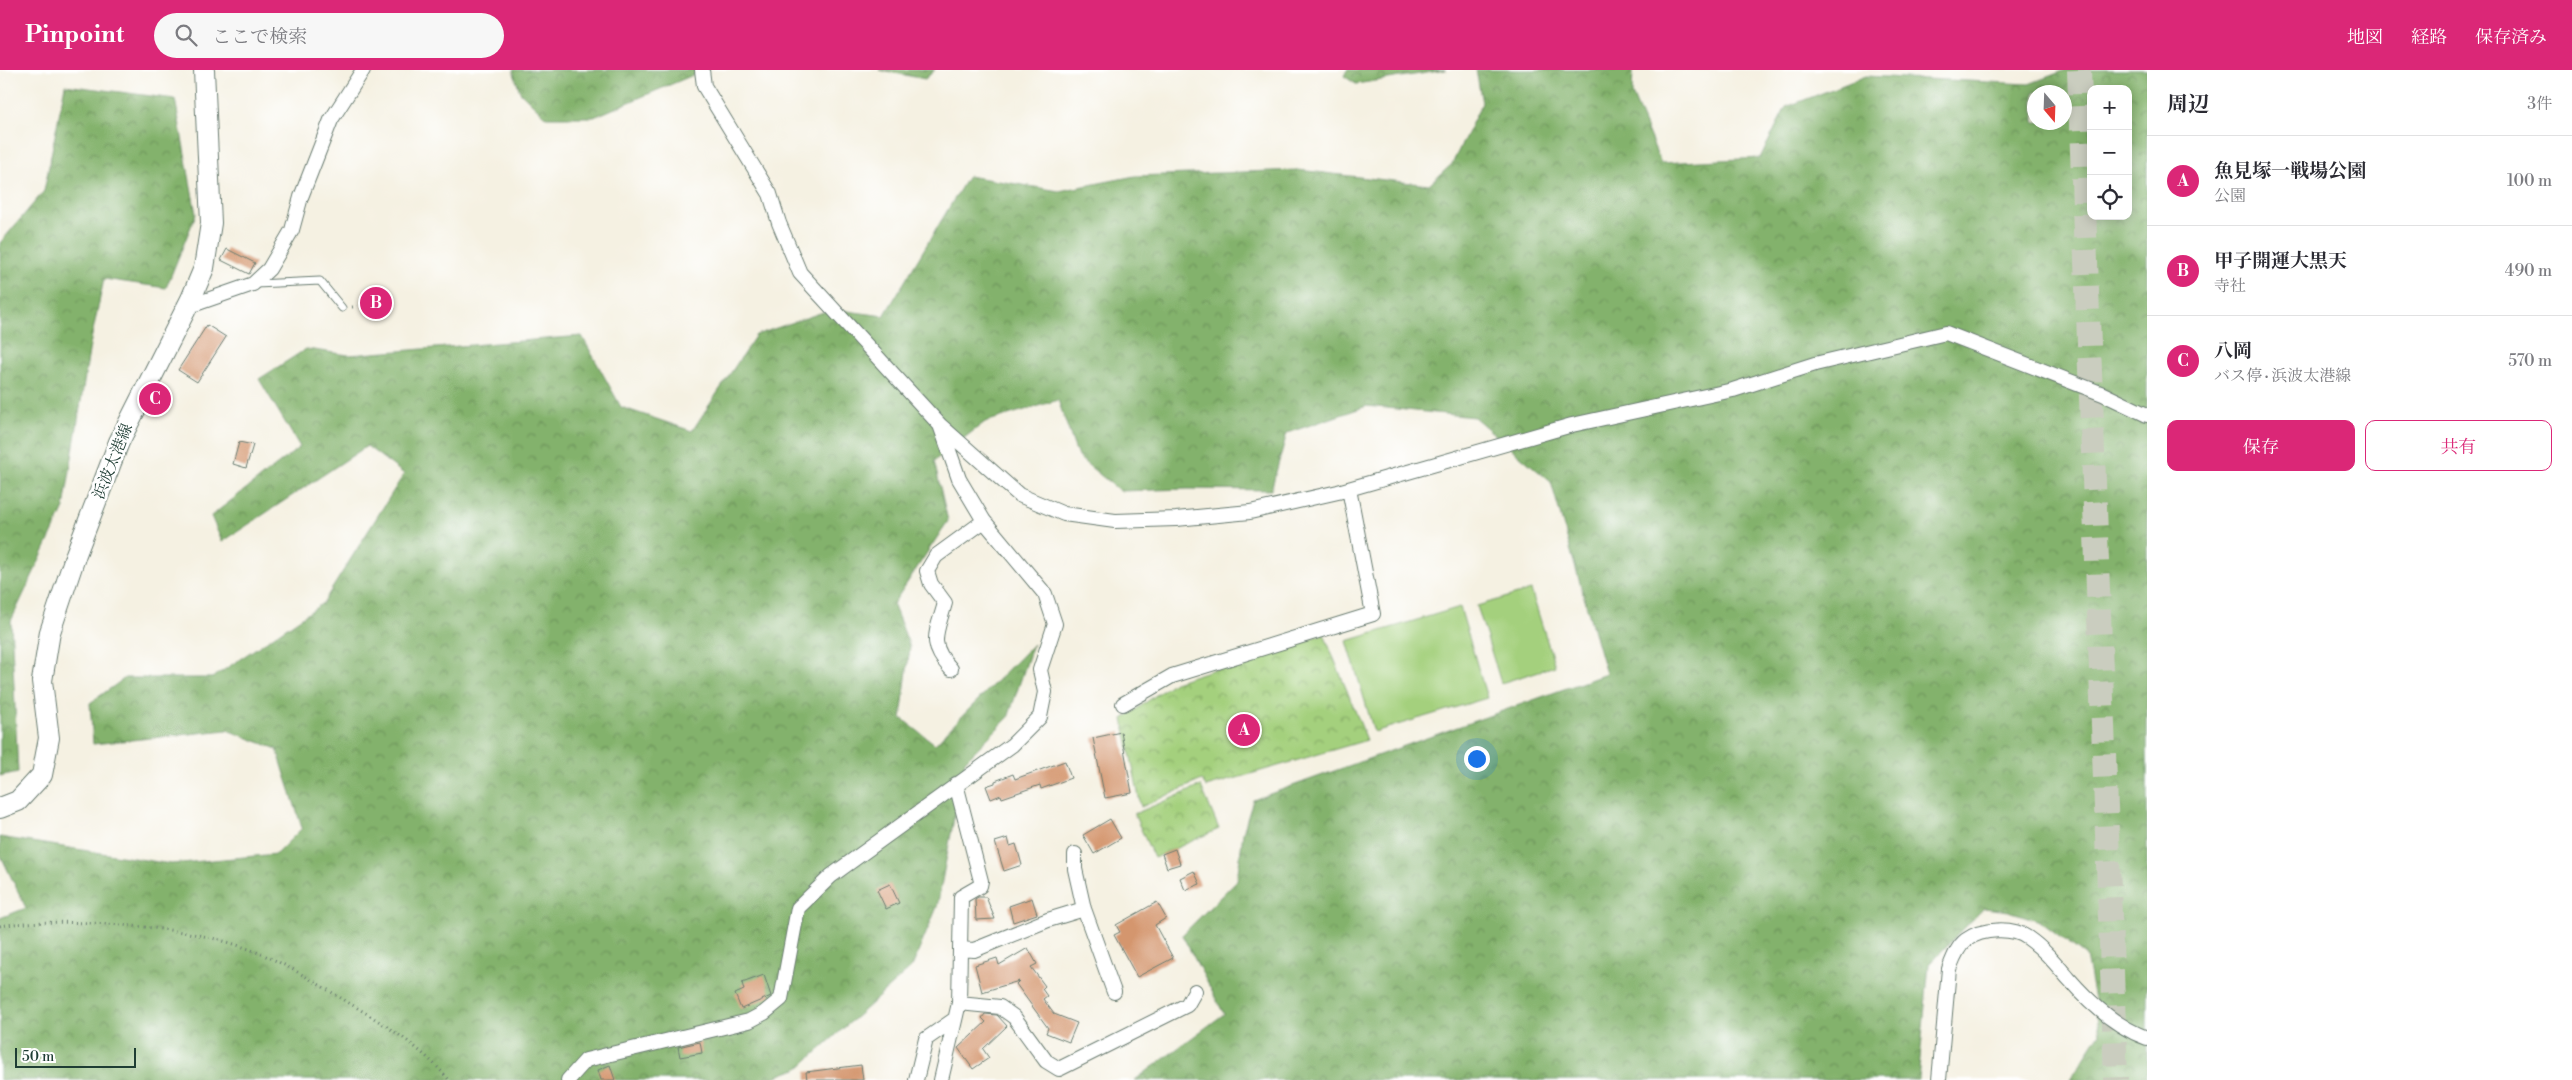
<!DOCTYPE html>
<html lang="ja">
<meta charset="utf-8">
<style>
:root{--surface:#fff;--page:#f7f7f7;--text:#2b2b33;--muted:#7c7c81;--line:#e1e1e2;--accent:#db2777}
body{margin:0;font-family:"Libre Bodoni","Noto Serif JP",serif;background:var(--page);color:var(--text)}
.controls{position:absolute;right:15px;top:15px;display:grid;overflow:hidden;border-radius:10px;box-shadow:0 2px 12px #0003}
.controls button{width:45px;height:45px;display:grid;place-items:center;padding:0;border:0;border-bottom:1px solid var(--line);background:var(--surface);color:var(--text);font:25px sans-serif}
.compass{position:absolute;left:2027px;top:15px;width:45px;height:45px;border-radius:50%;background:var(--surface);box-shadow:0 2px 12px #0003;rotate:161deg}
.scale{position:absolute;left:15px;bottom:12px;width:121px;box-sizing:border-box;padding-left:5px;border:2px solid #1f3d34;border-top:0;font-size:14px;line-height:18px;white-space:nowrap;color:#1f3d34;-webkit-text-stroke:4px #fff;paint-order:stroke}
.you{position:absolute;left:1476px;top:688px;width:18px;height:18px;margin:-12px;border:4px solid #fff;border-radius:50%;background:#1a73e8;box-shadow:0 0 0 8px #1a73e833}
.badge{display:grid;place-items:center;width:32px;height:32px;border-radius:50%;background:var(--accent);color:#fff;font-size:16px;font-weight:700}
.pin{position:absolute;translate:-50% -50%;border:2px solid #fff;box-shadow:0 1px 5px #0006}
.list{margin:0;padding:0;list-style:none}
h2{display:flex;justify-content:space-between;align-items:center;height:65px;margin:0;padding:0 20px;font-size:21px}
h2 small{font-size:16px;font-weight:400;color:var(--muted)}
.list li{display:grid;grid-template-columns:32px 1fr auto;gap:15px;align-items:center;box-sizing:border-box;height:90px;padding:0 20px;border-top:1px solid var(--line)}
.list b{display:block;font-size:19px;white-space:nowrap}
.list p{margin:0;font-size:16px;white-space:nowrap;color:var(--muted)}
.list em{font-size:16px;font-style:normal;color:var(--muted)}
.actions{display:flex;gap:10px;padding:15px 20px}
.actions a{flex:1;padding:11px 0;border:1px solid var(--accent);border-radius:10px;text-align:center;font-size:18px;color:var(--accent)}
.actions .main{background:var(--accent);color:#fff}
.icon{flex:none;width:28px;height:28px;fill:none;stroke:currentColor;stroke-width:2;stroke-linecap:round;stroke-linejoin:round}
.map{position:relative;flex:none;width:2147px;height:1010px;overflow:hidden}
header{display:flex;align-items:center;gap:30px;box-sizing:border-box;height:70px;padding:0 25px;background:var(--accent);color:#fff}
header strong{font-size:24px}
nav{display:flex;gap:28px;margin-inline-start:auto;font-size:18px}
.search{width:350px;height:45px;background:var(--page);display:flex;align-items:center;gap:12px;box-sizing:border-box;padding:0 18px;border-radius:28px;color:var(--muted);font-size:19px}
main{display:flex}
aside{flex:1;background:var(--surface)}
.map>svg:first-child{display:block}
.forest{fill:url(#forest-crowns);stroke:#517850;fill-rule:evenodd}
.park{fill:url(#park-crowns);stroke:#628658}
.pitch{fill:#a4d07d;stroke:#628658}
.building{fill:#d4966e}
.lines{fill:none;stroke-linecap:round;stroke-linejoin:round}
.trunk-tunnel{stroke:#cacdbf;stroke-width:24;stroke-dasharray:24 12;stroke-linecap:butt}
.service-casing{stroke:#6a7c71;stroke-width:9}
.minor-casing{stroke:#6a7c71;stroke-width:16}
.secondary-casing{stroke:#6a7c71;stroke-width:22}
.path{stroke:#6a7c71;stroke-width:3;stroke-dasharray:1 4;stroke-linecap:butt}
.service{stroke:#fff;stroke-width:7}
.minor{stroke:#fff;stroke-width:14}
.secondary{stroke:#fff;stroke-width:20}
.labels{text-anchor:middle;stroke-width:5;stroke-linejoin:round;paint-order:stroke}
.street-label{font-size:16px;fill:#1f3d34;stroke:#fff}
</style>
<header>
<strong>Pinpoint</strong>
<div class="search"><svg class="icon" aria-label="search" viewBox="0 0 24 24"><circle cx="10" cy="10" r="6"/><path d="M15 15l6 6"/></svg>ここで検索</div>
<nav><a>地図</a><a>経路</a><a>保存済み</a></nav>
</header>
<main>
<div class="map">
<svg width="2147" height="1010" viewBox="0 0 2147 1010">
<defs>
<pattern id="forest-crowns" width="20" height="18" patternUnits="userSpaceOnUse" patternTransform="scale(1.25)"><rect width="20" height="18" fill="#83b26c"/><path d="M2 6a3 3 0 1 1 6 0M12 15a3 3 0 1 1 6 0" fill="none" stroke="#6b925a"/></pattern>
<pattern id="park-crowns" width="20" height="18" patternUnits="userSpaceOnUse" patternTransform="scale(1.25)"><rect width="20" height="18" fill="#a4d07d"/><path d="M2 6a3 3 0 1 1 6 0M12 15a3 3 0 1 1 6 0" fill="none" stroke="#85aa67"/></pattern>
</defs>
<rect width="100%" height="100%" fill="#fff"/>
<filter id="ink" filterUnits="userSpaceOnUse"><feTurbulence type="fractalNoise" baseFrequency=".02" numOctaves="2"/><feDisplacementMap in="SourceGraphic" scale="10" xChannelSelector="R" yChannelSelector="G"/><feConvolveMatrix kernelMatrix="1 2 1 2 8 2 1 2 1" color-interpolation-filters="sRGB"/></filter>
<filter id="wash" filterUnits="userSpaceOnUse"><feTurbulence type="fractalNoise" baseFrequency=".0096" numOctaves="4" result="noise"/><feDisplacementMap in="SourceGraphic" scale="20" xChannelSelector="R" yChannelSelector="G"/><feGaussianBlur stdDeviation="1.12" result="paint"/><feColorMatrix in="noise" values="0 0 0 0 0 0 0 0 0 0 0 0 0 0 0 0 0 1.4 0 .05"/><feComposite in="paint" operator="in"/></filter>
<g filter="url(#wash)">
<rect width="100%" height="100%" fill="#f5f1e2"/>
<!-- forest -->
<path class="forest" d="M513 0H705L594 47H546L520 22Z
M879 0H935L925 9Z
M1347 0H1446L1356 14 1344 6Z
M1476 0H1633L1632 24 1661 93 1760 88 1786 37 1866 6 2029 14 2066 0H2147V1010H2070L2100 963 2086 886 2040 851 2009 841 1984 838 1929 894 1918 1010H1135L1224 944 1182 865 1237 810 1243 763 1253 730 1606 604 1551 412 1474 347 1367 336 1287 363 1271 420 1188 419 1120 421 1078 387 1058 330 985 352 934 391 948 451 893 534 910 577 901 648 935 674 1033 574 1008 648 965 691 937 837 912 897 799 998 766 1010H0V848L26 838 0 784V767L171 794 276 784 302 758 277 679 227 660 93 674 90 633 125 608H212L323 533 404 404 367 376 222 472 211 446 300 377 259 309 306 279 349 285 582 266 621 337 692 361 756 265 832 239 884 246 968 106 1059 121 1135 106 1298 100 1429 115 1452 94 1482 33ZM2091 19H2128V146H2091ZM2034 22H2064V52H2034Z
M65 15 175 29 196 144 166 218 104 209 90 275 64 438 11 551 18 702 0 706V173L44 121Z"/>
<!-- park -->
<path class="park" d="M1324 564 1367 670 1206 717 1202 710 1141 737 1123 649 1174 612Z
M1201 716 1219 759 1154 788 1134 744Z"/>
<!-- pitch -->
<path class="pitch" d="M1531 520 1555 596 1501 613 1477 536Z
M1460 537 1487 628 1374 662 1347 571Z"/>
<g id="blocks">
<!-- building -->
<path class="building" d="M227 179 255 193 249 204 221 190Z
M207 255 226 267 197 312 178 300Z
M239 372 253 375 246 398 233 394Z
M1121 662 1132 723 1105 728 1093 668Z
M1065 691 1071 708 1041 719 1040 715 1002 728 1001 725 991 729 986 716 995 713V711L1013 704 1015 709Z
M1110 749 1121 768 1094 784 1083 765Z
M1008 768 1010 776 1016 774 1022 795 1004 801 995 772Z
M1175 779 1180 794 1167 798 1162 784Z
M1194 801 1200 814 1185 820 1180 808Z
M890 814 899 833 886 839 877 820Z
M978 827H986L995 849 976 850 975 829Z
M1032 828 1037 844 1013 852 1009 836Z
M1157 832 1166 848 1155 855 1173 888 1137 907 1114 865 1120 862 1116 855Z
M1028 878 1037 894 1031 897 1045 916 1042 919 1047 926 1043 929 1054 944 1077 953 1069 972 1046 963 1048 958 1016 914 1019 911 982 922 975 895 997 888 999 895Z
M764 905 771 926 741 939 735 924 744 920 742 913Z
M985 944 997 945 1007 956 983 979 989 988 973 999 958 978 986 952 982 948Z
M700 972 702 983 680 987 678 977Z
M610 995 615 1010H601L598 1000Z
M861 995 863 1010H807L806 1002Z"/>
</g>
</g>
<g filter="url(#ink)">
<use href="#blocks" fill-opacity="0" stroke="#6a7c71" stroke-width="1"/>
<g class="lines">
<!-- trunk-tunnel -->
<path class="trunk-tunnel" d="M2079 0 2116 1010"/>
<defs>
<path id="service" d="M256 214 320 211 342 238"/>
<path id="minor" d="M702 0 704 16 770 124 779 153 800 203 940 355 1019 425 1064 444 1115 451 1176 449 1250 442 1338 422 1572 355 1733 320 1815 294 1946 263 2103 324 2147 345
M187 237 253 214 269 199 292 160 301 127 331 50 363 0
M951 599C927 573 937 563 945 533L931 514 927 501 936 486 984 451
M1123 634 1172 606 1373 544 1349 419
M1075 784V799L1084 839
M960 879 974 880 1048 850 1084 839 1114 922
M959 933 1000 937 1014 947 1046 991 1059 999 1187 935 1195 921
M568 1010 586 990 749 951 764 943 781 929 798 838 831 806 1012 675 1040 647 1045 622 1040 600 1055 554 1045 524 984 451 959 409 940 355
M916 1010 926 969 955 949
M941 1010 959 933 961 827 980 816 981 811 956 714
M1939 1010 1949 899C1953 889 1957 877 1966 870 1982 858 2013 857 2028 868 2044 879 2056 894 2069 909 2090 933 2116 957 2147 968"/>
<path id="secondary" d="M0 738 18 731 42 705 49 668 42 611 50 562 76 484 119 372 191 229 204 198 211 153 204 0"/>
</defs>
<!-- service casing -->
<use href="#service" class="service-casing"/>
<!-- minor casing -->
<use href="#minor" class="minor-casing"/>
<!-- secondary casing -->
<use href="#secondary" class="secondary-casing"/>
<!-- path -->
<path class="path" d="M352 237 362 236
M0 856C29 851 61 852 91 853 141 856 192 860 240 876 280 889 318 914 354 936 389 957 422 978 449 1010"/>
<!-- service -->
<use href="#service" class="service"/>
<!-- minor -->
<use href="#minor" class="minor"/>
<!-- secondary -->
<use href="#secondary" class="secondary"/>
</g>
</g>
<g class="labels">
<!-- street labels -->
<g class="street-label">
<text transform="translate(112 391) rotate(-68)" y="6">浜波太港線</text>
</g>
</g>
</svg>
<div class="controls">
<button>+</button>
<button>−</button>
<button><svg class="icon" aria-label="locate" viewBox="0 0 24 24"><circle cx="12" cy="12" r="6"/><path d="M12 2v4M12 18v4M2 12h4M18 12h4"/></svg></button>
</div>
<svg class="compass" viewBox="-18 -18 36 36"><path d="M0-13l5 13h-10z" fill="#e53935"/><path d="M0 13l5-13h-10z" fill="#7c7c81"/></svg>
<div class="scale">50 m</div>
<div class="you"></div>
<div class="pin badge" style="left:1244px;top:660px">A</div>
<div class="pin badge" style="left:376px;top:233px">B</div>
<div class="pin badge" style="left:155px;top:329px">C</div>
</div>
<aside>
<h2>周辺<small>3件</small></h2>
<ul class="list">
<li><span class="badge">A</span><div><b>魚見塚一戦場公園</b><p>公園</p></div><em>100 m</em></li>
<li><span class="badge">B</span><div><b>甲子開運大黒天</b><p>寺社</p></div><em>490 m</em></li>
<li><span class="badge">C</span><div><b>八岡</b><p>バス停 · 浜波太港線</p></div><em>570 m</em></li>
</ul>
<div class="actions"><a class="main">保存</a><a>共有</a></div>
</aside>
</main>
